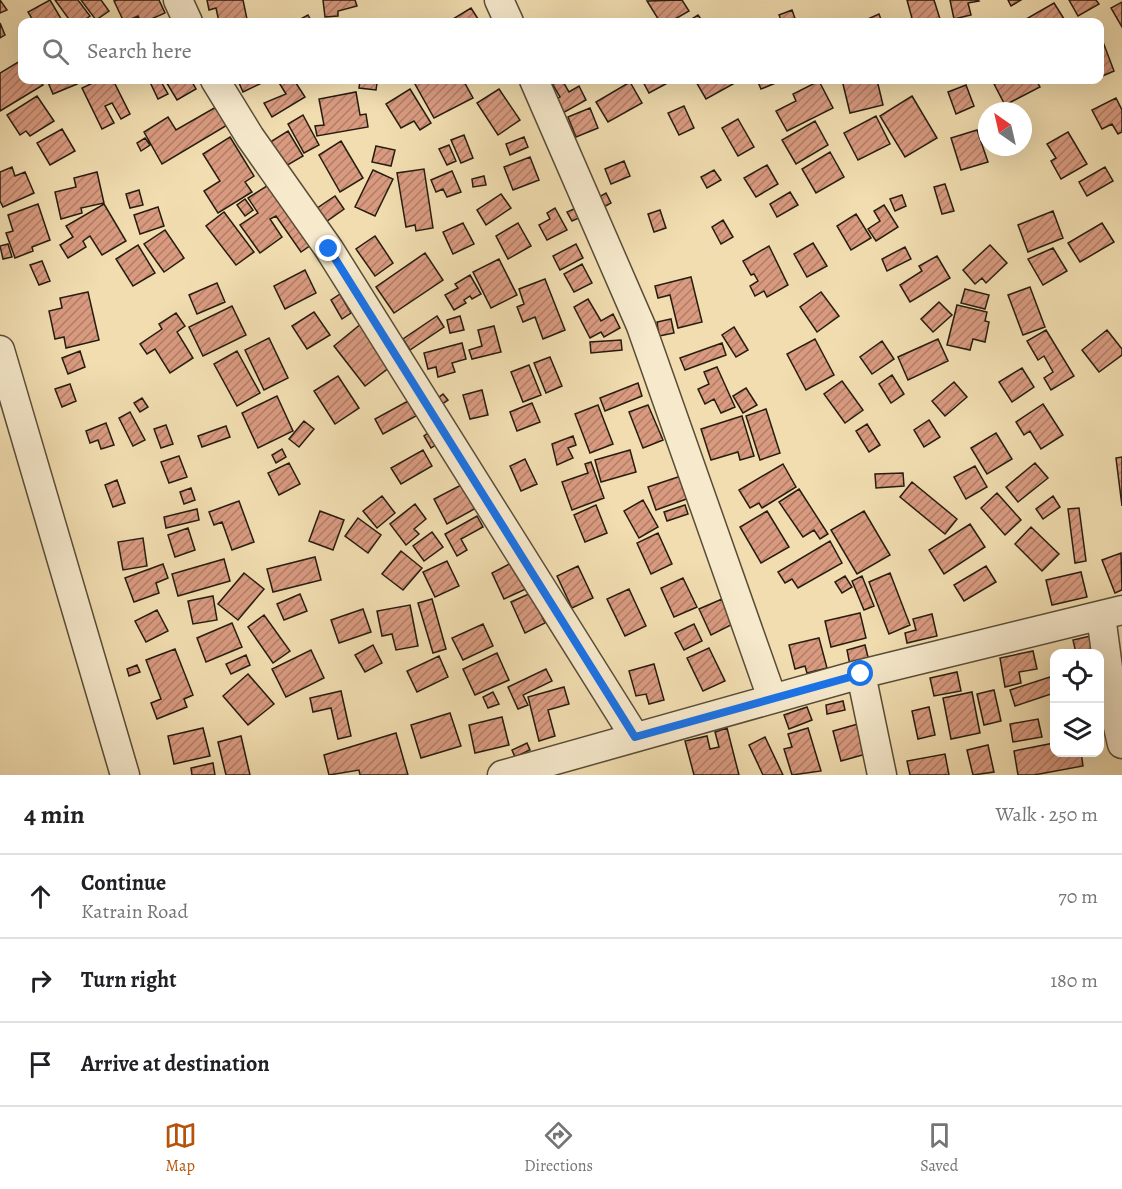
<!DOCTYPE html>
<meta charset="utf-8">
<style>
:root{--surface:#fff;--page:#f2f2f2;--text:#202124;--muted:#757577;--line:#e0e0e0;--accent:#b45309}
body{margin:0;font-family:Alegreya,serif;background:var(--page);color:var(--text)}
.controls{position:absolute;right:18px;bottom:18px;display:grid;overflow:hidden;border-radius:12px;box-shadow:0 6px 24px #0002}
.controls button{width:54px;height:54px;display:grid;place-items:center;padding:0;border:0;border-bottom:2px solid var(--line);background:var(--surface);color:var(--text);font:30px sans-serif}
.compass{position:absolute;left:978px;top:102px;width:54px;height:54px;border-radius:50%;background:var(--surface);box-shadow:0 6px 24px #0002;rotate:326deg}
.stop{position:absolute;width:18px;height:18px;margin:-14px;border:4px solid #1a73e8;border-radius:50%;background:#fff}
.stop.end{background:#1a73e8;border-color:#fff;box-shadow:0 2px 6px #0008}
.list{margin:0;padding:0;list-style:none}
h2{display:flex;justify-content:space-between;align-items:center;height:78px;margin:0;padding:0 24px;font-size:26px}
h2 small{font-size:20px;font-weight:400;color:var(--muted)}
.list li{display:grid;grid-template-columns:39px 1fr auto;gap:18px;align-items:center;box-sizing:border-box;height:84px;padding:0 24px;border-top:2px solid var(--line)}
.list b{display:block;font-size:22px;white-space:nowrap}
.list p{margin:0;font-size:20px;white-space:nowrap;color:var(--muted)}
.list em{font-size:20px;font-style:normal;color:var(--muted)}
.icon{flex:none;width:33px;height:33px;fill:none;stroke:currentColor;stroke-width:2;stroke-linecap:round;stroke-linejoin:round}
.map{position:relative;flex:none;width:1122px;height:775px;overflow:hidden}
.search{position:absolute;background:var(--surface);box-shadow:0 6px 24px #0002;left:18px;right:18px;top:18px;height:66px;display:flex;align-items:center;gap:15px;box-sizing:border-box;padding:0 21px;border-radius:12px;color:var(--muted);font-size:22px}
.sheet{height:330px;background:var(--surface)}
nav{display:flex;justify-content:space-around;align-items:center;box-sizing:border-box;height:84px;border-top:2px solid var(--line);background:var(--surface);font-size:16px;color:var(--muted)}
nav a{display:grid;justify-items:center;gap:3px}
nav .on{color:var(--accent)}
.map>svg:first-child{display:block}
.building{fill:url(#building-hatch);stroke:#261d0f;stroke-width:1.5}
.lines{fill:none;stroke-linecap:round;stroke-linejoin:round}
.minor-casing{stroke:#594d37;stroke-width:31}
.minor{stroke:#f6e9cc;stroke-width:28}
.route{stroke:#1a73e8;stroke-width:8}
</style>
<div class="map">
<svg width="1122" height="775" viewBox="0 0 1122 775">
<defs>
<pattern id="building-hatch" width="6" height="6" patternUnits="userSpaceOnUse" patternTransform="scale(1.5)"><rect width="6" height="6" fill="#d99a80"/><path d="M-1 1l2-2M0 6l6-6M5 7l2-2" fill="none" stroke="#b07d67"/></pattern>
</defs>
<rect width="100%" height="100%" fill="#f1ddb0"/>
<filter id="stains"><feTurbulence type="fractalNoise" baseFrequency=".00333" numOctaves="4"/><feColorMatrix values="0 0 0 0 .2 0 0 0 0 .09 0 0 0 0 .02 0 0 0 .5 -.17"/></filter>
<radialGradient id="worn" r=".72"><stop offset=".6" stop-color="#630" stop-opacity="0"/><stop offset="1" stop-color="#630" stop-opacity=".3"/></radialGradient>
<!-- building -->
<path class="building" d="M0 0 7 10 0 13Z
M50 0 63 22H34L28 12Z
M55 0H78L90 16 81 22H71Z
M81 0H101L109 11 96 20Z
M117 0H159L165 13 145 22H141L138 16 124 22 114 1Z
M207 0H243L247 19 219 22 216 8 209 10Z
M323 0H355L357 6 338 11V16L325 17Z
M682 0 689 11 670 22H660L647 1Z
M907 0H934L940 19 913 22Z
M950 0H978L979 1 968 3 971 15 954 19Z
M1008 0H1021L1011 6Z
M1069 0H1096L1099 4 1078 16Z
M1122 2V27L1111 8Z
M1054 3 1066 22H1021Z
M471 8 480 22H448Z
M792 10 796 21 782 22 779 15Z
M879 14 882 22H861Z
M308 15 312 22H295Z
M698 15 703 22H687Z
M0 23 5 35 0 38Z
M1100 34 1114 71 1100 77Z
M20 61 22 80H40L43 85 0 111V73Z
M47 80H75L77 84 53 94Z
M99 80H113L130 114 121 119 112 103 105 106 114 123 102 129 82 88Z
M149 80H160L168 94 158 99Z
M165 80H191L196 89 177 100Z
M242 80H265L266 81 243 92 239 83Z
M280 80H294L305 97 272 117 264 103 286 94 278 81Z
M423 80H450L452 83 463 80 473 98 434 118 415 84Z
M558 80H562L569 92 579 86 586 100 561 114 553 100 560 97 552 83Z
M642 80H673L649 93Z
M695 80H730L733 84 706 99Z
M757 80H783L761 89Z
M842 80H877L883 105 850 113Z
M992 80H1036L1040 87 1005 105Z
M360 81 377 83 376 90 359 88Z
M819 81 833 108 787 131 776 111 796 101 793 94Z
M630 82 642 103 608 122 596 102Z
M966 85 974 106 956 114 948 92Z
M410 89 431 123 420 130 414 121 401 128 386 104Z
M499 89 520 120 498 135 477 103Z
M356 92 360 115 366 114 368 127 317 136 315 126 324 125 319 99Z
M37 96 54 121 30 136 26 131 20 135 7 115Z
M912 96 937 138 905 157 880 116Z
M1116 98 1122 110V132L1118 134 1112 124 1102 129 1092 110Z
M223 103 234 121 162 164 144 132 168 117 176 130Z
M684 106 694 128 679 135 668 113Z
M590 108 598 128 576 137 568 117Z
M303 115 319 145 304 153 288 124Z
M876 116 890 144 858 160 844 133Z
M738 119 754 147 738 156 722 128Z
M815 121 828 145 796 164 782 140Z
M62 129 75 151 50 165 37 143Z
M977 130 988 162 961 170 951 138Z
M288 131 303 156 279 170 267 144Z
M1068 132 1087 164 1061 179 1051 161 1056 158 1047 144Z
M464 135 473 158 461 163 451 140Z
M230 137 254 176 245 182 252 192 218 213 204 191 220 181 203 154Z
M524 137 528 147 510 155 506 144Z
M145 138 150 145 141 151 137 143Z
M341 141 363 178 340 192 319 155Z
M449 145 456 161 447 165 439 149Z
M376 146 395 150 391 166 372 162Z
M830 152 844 177 816 193 802 169Z
M530 157 539 180 513 190 504 167Z
M624 161 630 176 611 184 605 169Z
M767 165 778 184 756 197 744 178Z
M12 167 15 176 25 172 34 193 3 207 0 201V172Z
M1105 167 1113 181 1087 196 1079 182Z
M424 169 433 228 416 231 415 225 406 227 397 173Z
M373 170 393 179 375 216 355 207Z
M714 170 721 180 707 188 701 177Z
M452 171 461 192 447 197 443 189 436 192 431 180Z
M97 172 104 203 81 208 82 213 61 219 55 192 76 187 74 178Z
M484 176 486 185 473 187 472 179Z
M270 184 311 245 301 252 276 216 270 219 282 237 260 253 240 225 258 213 248 198Z
M945 184 954 211 942 214 934 187Z
M139 190 143 205 130 208 126 194Z
M790 192 798 205 777 217 770 204Z
M606 193 611 203 604 207 599 197Z
M501 194 511 208 486 225 477 210Z
M902 195 906 206 895 211 890 199Z
M335 196 344 209 323 224 313 211Z
M245 199 253 210 245 216 237 205Z
M38 204 50 240 32 247 33 251 15 258 6 233 13 231 8 215Z
M104 204 126 241 102 255 90 236 83 241 86 247 68 258 60 245 73 237 66 226Z
M884 205 898 227 876 241 868 229 880 221 874 211Z
M158 207 164 226 140 234 134 215Z
M555 208 567 230 547 240 539 225 550 219 547 213Z
M576 208 581 217 572 221 567 212Z
M660 210 666 228 654 232 648 214Z
M1053 211 1063 238 1028 252 1018 225Z
M224 212 254 252 236 265 206 226Z
M856 214 871 238 851 250 837 226Z
M723 220 733 237 721 244 712 227Z
M463 223 474 244 453 254 443 232Z
M518 223 531 246 508 259 496 236Z
M1102 223 1114 242 1080 262 1068 243Z
M165 230 184 258 164 272 144 244Z
M375 236 393 263 375 276 356 249Z
M813 243 827 266 807 277 794 254Z
M8 244 12 257 3 259 0 246Z
M576 244 583 258 560 270 553 256Z
M138 245 155 273 133 286 116 259Z
M990 245 1007 263 986 283 982 278 975 284 963 270Z
M769 246 788 285 767 297 764 291 755 296 750 286 758 281 754 274 751 275 743 261Z
M905 247 911 259 887 271 882 259Z
M1053 248 1067 271 1043 285 1028 259Z
M425 253 443 280 394 313 376 287Z
M937 256 950 278 910 302 900 285 922 271 919 266Z
M499 259 517 295 491 308 473 272Z
M42 261 50 281 39 285 30 265Z
M582 264 592 283 574 292 564 274Z
M305 270 316 293 285 309 274 286Z
M470 275 481 294 472 299 470 296 464 300 466 303 454 310 445 295 458 288 455 284Z
M691 277 702 322 678 328 670 295 658 298 655 286Z
M545 279 565 330 543 339 535 317 523 322 517 307 524 304 519 289Z
M217 283 225 302 197 314 189 295Z
M1030 287 1045 327 1023 335 1008 295Z
M965 289 989 295 985 309 961 303Z
M88 292 99 340 66 348 64 337 55 339 49 311 62 308 60 298Z
M821 292 839 316 817 332 800 307Z
M340 294 351 313 342 319 331 300Z
M588 299 601 321 613 314 620 328 604 337 601 332 590 338 574 307Z
M939 302 952 315 933 332 921 319Z
M957 305 987 312 985 321 989 322 985 342 973 339 970 350 947 345Z
M232 306 246 335 203 356 189 327Z
M314 312 330 335 307 349 292 326Z
M176 313 185 326 177 332 193 358 170 373 155 349 147 354 140 344 162 329 159 324Z
M437 316 444 327 410 350 403 339Z
M460 316 464 330 450 333 447 320Z
M671 319 674 333 659 336 657 322Z
M362 323 394 364 365 386 334 346Z
M494 326 501 352 472 359 469 350 482 346 478 330Z
M734 327 748 350 736 357 722 335Z
M1046 330 1074 376 1051 390 1044 378 1053 372 1044 356 1038 360 1027 341Z
M1107 330 1122 349V355L1099 372 1082 350Z
M269 338 288 378 264 390 245 350Z
M815 339 834 375 806 390 787 354Z
M938 339 948 361 908 380 898 357Z
M621 340 622 350 591 353 590 342Z
M882 341 894 359 872 374 860 357Z
M462 343 466 359 452 363 455 372 438 377 436 367 428 369 424 353Z
M722 343 726 355 685 370 680 358Z
M80 351 85 367 68 374 62 358Z
M237 351 260 393 237 406 214 364Z
M550 357 562 386 546 393 534 363Z
M529 365 541 395 523 402 511 372Z
M717 367 735 407 721 413 714 399 705 404 698 389 709 384 704 372Z
M1022 368 1034 387 1012 402 999 382Z
M892 375 904 394 891 403 879 384Z
M338 376 359 408 335 424 314 391Z
M842 381 863 410 845 423 824 394Z
M954 382 967 397 945 416 932 401Z
M638 383 642 396 605 411 600 398Z
M70 384 76 401 62 407 55 389Z
M746 388 757 405 743 413 733 396Z
M482 390 488 415 470 419 463 395Z
M443 394 448 400 438 407 434 401Z
M277 396 293 431 258 448 242 413Z
M142 398 148 407 140 412 134 403Z
M408 401 416 416 383 434 375 419Z
M532 403 540 422 517 431 510 412Z
M1043 404 1063 435 1041 449 1030 431 1024 435 1016 422Z
M598 405 613 444 590 453 575 414Z
M648 405 663 440 643 448 629 412Z
M766 409 780 453 760 460 746 416Z
M130 412 145 440 133 446 119 418Z
M742 416 754 456 740 460 738 452 711 460 701 429Z
M929 420 940 437 924 447 914 430Z
M304 421 314 429 299 447 289 439Z
M106 423 114 445 101 449 98 440 90 443 86 431Z
M867 424 880 445 869 452 856 431Z
M166 425 173 444 161 448 154 429Z
M226 426 230 437 202 447 198 436Z
M432 430 440 442 431 448 424 436Z
M996 433 1012 459 987 474 971 448Z
M573 436 576 445 568 448 573 458 557 465 552 444Z
M282 449 286 457 276 463 272 455Z
M423 450 432 466 401 484 391 468Z
M630 450 636 472 601 482 595 460Z
M179 456 187 477 169 483 161 462Z
M1122 457V506L1116 458Z
M525 459 537 484 521 491 510 466Z
M591 462 604 498 572 510 562 482 588 473 585 464Z
M289 463 300 484 279 495 268 473Z
M1035 463 1048 478 1018 502 1006 487Z
M783 464 796 487 762 508 759 503 750 508 739 490Z
M975 466 987 487 966 499 954 477Z
M903 473 904 486 876 488 875 474Z
M684 475 692 497 656 510 648 487Z
M117 480 125 503 113 507 105 485Z
M912 482 957 519 945 534 900 497Z
M465 483 478 507 447 524 434 499Z
M191 488 195 500 184 504 180 492Z
M799 489 828 534 820 539 814 530 803 537 779 502Z
M997 493 1021 520 1005 535 981 508Z
M382 496 395 513 377 528 363 511Z
M1053 496 1060 507 1043 519 1036 509Z
M643 500 658 527 639 538 624 511Z
M239 501 254 542 232 550 222 522 214 525 209 512Z
M415 504 426 519 414 529 419 534 406 545 390 524Z
M596 505 607 533 585 542 574 515Z
M685 505 688 514 667 521 664 512Z
M1079 508 1086 561 1075 563 1068 509Z
M197 509 199 520 166 528 164 517Z
M320 511 344 520 333 550 309 541Z
M767 511 789 547 761 563 740 527Z
M864 511 890 555 857 574 831 530Z
M477 516 483 527 461 539 467 550 457 556 445 534Z
M358 518 381 535 368 553 345 536Z
M970 524 985 547 944 574 929 550Z
M1031 527 1059 554 1042 571 1015 544Z
M188 528 195 550 175 557 168 535Z
M432 532 443 547 424 561 413 546Z
M658 533 672 564 651 574 637 543Z
M143 538 147 566 123 570 118 542Z
M830 541 842 563 798 588 792 579 785 583 778 572Z
M401 551 422 568 403 590 382 574Z
M1121 553 1122 590 1115 593 1102 560Z
M315 557 321 580 273 592 267 569Z
M224 559 230 581 178 596 172 574Z
M447 561 459 586 435 597 423 572Z
M513 562 526 589 504 599 492 573Z
M163 564 168 578 156 583 159 593 134 602 125 578Z
M578 566 593 598 572 608 557 576Z
M986 566 996 582 964 601 954 585Z
M1081 572 1087 597 1052 605 1046 580Z
M244 573 264 589 238 620 218 604Z
M890 573 910 625 889 634 869 582Z
M845 576 852 587 842 593 835 582Z
M862 576 874 606 864 610 852 581Z
M683 578 697 607 674 617 661 588Z
M629 589 646 626 625 636 607 599Z
M531 593 545 623 525 633 511 602Z
M300 594 307 611 284 620 277 604Z
M213 596 217 620 193 624 188 601Z
M432 599 446 649 433 653 418 603Z
M722 599 733 624 711 635 699 609Z
M410 605 418 646 396 650 392 634 382 636 377 611Z
M363 609 371 632 339 643 331 620Z
M157 610 168 631 146 642 135 621Z
M860 613 866 638 831 647 825 621Z
M932 614 937 636 907 643 905 633 916 630 913 619Z
M264 615 290 651 273 663 248 627Z
M232 623 242 647 206 662 197 638Z
M483 624 493 646 463 660 452 638Z
M694 624 702 641 684 650 675 633Z
M1095 635 1098 649 1076 653 1073 640Z
M819 638 827 668 807 673 805 666 795 669 789 645Z
M373 645 382 663 365 672 355 655Z
M865 645 869 661 850 665 847 650Z
M709 648 725 681 703 691 687 658Z
M175 649 193 695 184 699 187 707 157 719 151 703 161 699 146 660Z
M311 650 324 678 286 697 272 669Z
M1033 651 1037 669 1019 672 1021 683 1005 687 1000 658Z
M497 653 509 680 475 695 463 669Z
M246 655 250 665 231 674 226 664Z
M439 656 448 677 417 692 407 671Z
M654 664 664 700 649 704 646 694 636 696 629 671Z
M137 665 140 672 129 676 127 669Z
M546 669 552 681 523 695 528 705 518 709 508 687Z
M957 672 961 691 934 696 930 678Z
M248 674 274 704 248 725 223 696Z
M1053 676 1054 693 1015 706 1010 690Z
M564 687 569 704 548 710 555 736 539 741 528 697Z
M994 690 1001 721 984 725 977 694Z
M341 691 351 736 338 739 331 708 313 712 310 698Z
M493 692 499 704 488 708 483 697Z
M972 692 980 733 951 739 943 698Z
M843 701 845 710 827 714 826 705Z
M807 707 812 720 789 729 784 715Z
M929 707 935 735 918 739 912 711Z
M450 713 461 746 421 758 411 725Z
M502 717 509 745 475 753 469 725Z
M1038 719 1042 737 1013 742 1010 724Z
M865 722 873 752 841 761 833 731Z
M203 728 210 756 174 764 168 736Z
M727 728 739 775H694L685 741 707 736 710 749 719 747 715 732Z
M808 728 821 771 792 775 784 749 792 747 788 734Z
M396 733 408 775H360L359 770 329 775 324 755Z
M241 736 250 775H226L218 742Z
M765 737 783 775H763L749 745Z
M527 743 530 750 515 757 512 750Z
M1054 743V752H1081L1083 766 1034 775H1018L1014 751Z
M988 745 994 772 973 775 967 750Z
M945 754 949 775H910L907 761Z
M213 763 215 775H192L191 768Z"/>
<g class="lines">
<defs>
<path id="minor" d="M178 0 188 22
M499 0 509 22
M215 80 250 137 329 249 635 737
M534 80 641 326 772 698
M0 350 125 775
M1101 616 1113 705 1122 744
M861 674 882 775
M502 775 861 674 1122 610"/>
</defs>
<!-- minor casing -->
<use href="#minor" class="minor-casing"/>
<!-- minor -->
<use href="#minor" class="minor"/>
</g>
<g class="lines">
<!-- route -->
<path class="route" d="M329 249 635 737 861 674"/>
</g>
<rect width="100%" height="100%" filter="url(#stains)"/>
<rect width="100%" height="100%" fill="url(#worn)"/>
</svg>
<div class="controls">
<button><svg class="icon" aria-label="locate" viewBox="0 0 24 24"><circle cx="12" cy="12" r="6"/><path d="M12 2v4M12 18v4M2 12h4M18 12h4"/></svg></button>
<button><svg class="icon" aria-label="layers" viewBox="0 0 24 24"><path d="M12 4l9 5-9 5-9-5zM3 14l9 5 9-5"/></svg></button>
</div>
<svg class="compass" viewBox="-18 -18 36 36"><path d="M0-13l5 13h-10z" fill="#e53935"/><path d="M0 13l5-13h-10z" fill="#757577"/></svg>
<div class="stop" style="left:861px;top:674px"></div>
<div class="stop end" style="left:329px;top:249px"></div>
<div class="search"><svg class="icon" aria-label="search" viewBox="0 0 24 24"><circle cx="10" cy="10" r="6"/><path d="M15 15l6 6"/></svg>Search here</div>
</div>
<section class="sheet">
<h2>4 min<small>Walk · 250 m</small></h2>
<ul class="list">
<li><svg class="icon" aria-label="ahead" viewBox="0 0 24 24"><path d="M12 20V5M6 11l6-6 6 6"/></svg><div><b>Continue</b><p>Katrain Road</p></div><em>70 m</em></li>
<li><svg class="icon" aria-label="right" viewBox="0 0 24 24"><path d="M7 20v-9h11M14 6l5 5-5 5"/></svg><div><b>Turn right</b></div><em>180 m</em></li>
<li><svg class="icon" aria-label="arrive" viewBox="0 0 24 24"><path d="M6 21V4h12l-3 4 3 4H6"/></svg><div><b>Arrive at destination</b></div></li>
</ul>
</section>
<nav>
<a class="on"><svg class="icon" aria-label="map" viewBox="0 0 24 24"><path d="M3 6l6-2 6 2 6-2v14l-6 2-6-2-6 2zM9 4v14M15 6v14"/></svg>Map</a>
<a><svg class="icon" aria-label="directions" viewBox="0 0 24 24"><path d="M12 3l9 9-9 9-9-9zM9 14v-3h6M13 9l2 2-2 2"/></svg>Directions</a>
<a><svg class="icon" aria-label="saved" viewBox="0 0 24 24"><path d="M7 4h10v16l-5-4-5 4z"/></svg>Saved</a>
</nav>
